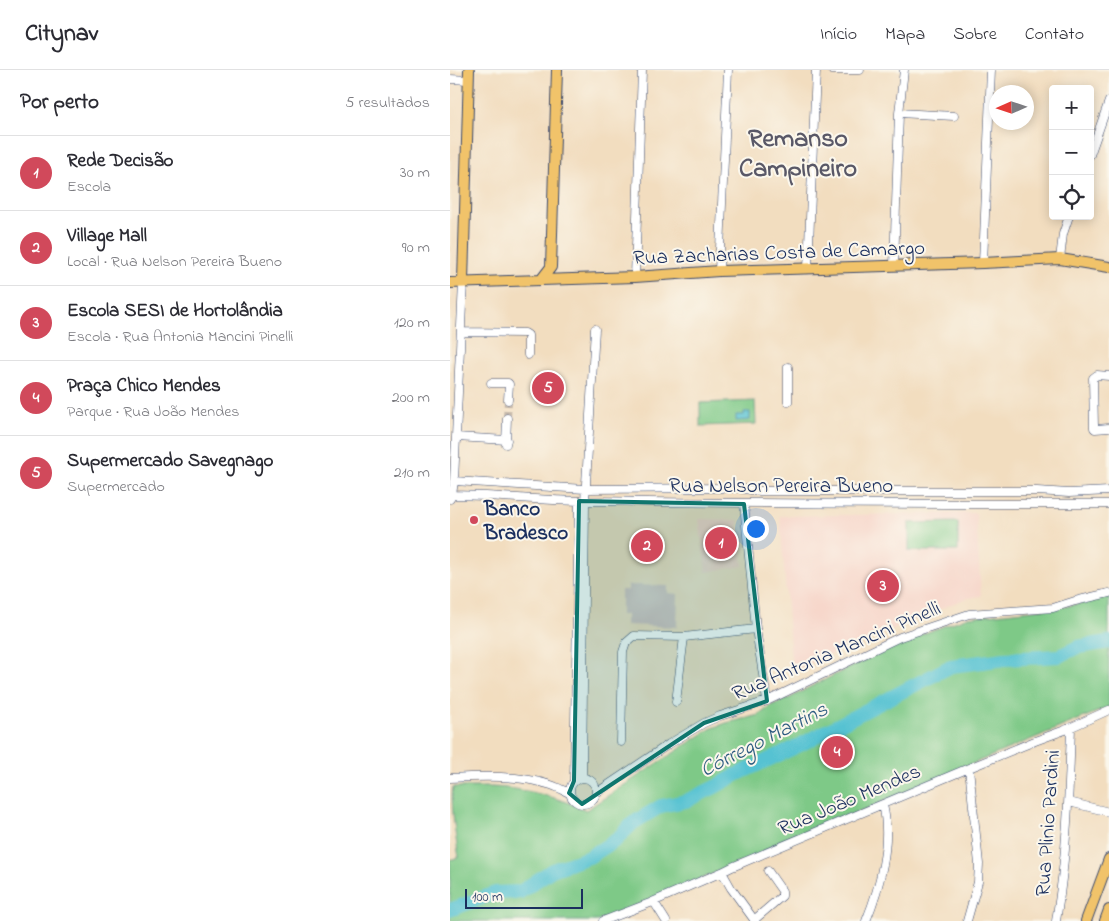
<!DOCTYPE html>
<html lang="pt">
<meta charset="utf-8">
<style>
:root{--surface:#fff;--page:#f2f2f3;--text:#2b2b33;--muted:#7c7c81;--line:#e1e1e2;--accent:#d1495b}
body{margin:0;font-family:"Indie Flower",sans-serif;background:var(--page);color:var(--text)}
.controls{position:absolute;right:15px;top:15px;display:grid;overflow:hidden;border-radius:5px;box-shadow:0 2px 12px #0003}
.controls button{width:45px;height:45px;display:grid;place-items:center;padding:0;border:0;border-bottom:1px solid var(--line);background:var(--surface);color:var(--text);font:25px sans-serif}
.compass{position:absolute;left:539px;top:15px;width:45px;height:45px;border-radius:50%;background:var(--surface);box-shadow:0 2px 12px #0003;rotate:267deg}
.scale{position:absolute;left:15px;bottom:12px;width:118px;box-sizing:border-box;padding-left:5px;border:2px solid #1b2f5e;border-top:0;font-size:14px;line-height:18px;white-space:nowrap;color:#1b2f5e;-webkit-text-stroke:4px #fbf7ec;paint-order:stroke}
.you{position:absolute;left:305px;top:458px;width:18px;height:18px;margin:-12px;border:4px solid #fff;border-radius:50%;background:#1a73e8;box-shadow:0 0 0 8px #1a73e833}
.badge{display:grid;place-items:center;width:32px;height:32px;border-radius:50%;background:var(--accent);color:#fff;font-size:16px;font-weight:700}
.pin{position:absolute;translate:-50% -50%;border:2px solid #fff;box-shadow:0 1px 5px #0006}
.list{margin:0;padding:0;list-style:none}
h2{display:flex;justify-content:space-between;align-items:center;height:65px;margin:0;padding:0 20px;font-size:21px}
h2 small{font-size:16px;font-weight:400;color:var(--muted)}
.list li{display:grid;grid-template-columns:32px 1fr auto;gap:15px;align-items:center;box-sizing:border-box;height:75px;padding:0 20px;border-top:1px solid var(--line)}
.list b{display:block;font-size:19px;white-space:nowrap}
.list p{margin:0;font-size:16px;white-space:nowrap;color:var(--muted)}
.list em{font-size:16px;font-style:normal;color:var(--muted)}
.icon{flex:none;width:28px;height:28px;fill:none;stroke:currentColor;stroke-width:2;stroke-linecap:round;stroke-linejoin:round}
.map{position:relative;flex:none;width:659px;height:851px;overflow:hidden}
header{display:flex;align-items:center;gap:30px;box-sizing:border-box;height:70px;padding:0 25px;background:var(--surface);border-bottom:1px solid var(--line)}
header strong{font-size:24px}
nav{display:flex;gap:28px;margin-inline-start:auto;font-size:18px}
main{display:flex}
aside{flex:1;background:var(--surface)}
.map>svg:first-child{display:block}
.built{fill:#f6d1c5}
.industrial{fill:#d1bfbf}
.green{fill:#7ec987;stroke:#4c7c72}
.water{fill:#57c2d2;stroke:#397898}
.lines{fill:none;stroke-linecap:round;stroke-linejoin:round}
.river{stroke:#57c2d2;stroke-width:14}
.minor-tunnel{stroke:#c7baac;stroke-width:8;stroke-dasharray:8 4;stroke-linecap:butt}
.minor-casing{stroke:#3b496d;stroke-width:9}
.major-casing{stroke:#3b496d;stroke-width:12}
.minor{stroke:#fff;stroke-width:8}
.major{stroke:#f1c36a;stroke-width:10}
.marked{fill:#0f766e;fill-opacity:0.2;stroke:#0f766e;stroke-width:4;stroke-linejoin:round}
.poi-dot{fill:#d1495b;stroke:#fbf7ec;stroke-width:2}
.labels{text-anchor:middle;stroke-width:4;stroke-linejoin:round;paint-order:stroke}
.street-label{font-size:21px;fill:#1b2f5e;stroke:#fbf7ec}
.poi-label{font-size:21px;font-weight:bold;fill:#1b2f5e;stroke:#fbf7ec;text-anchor:start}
.water-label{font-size:22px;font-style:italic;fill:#2d5b81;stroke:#fbf7ec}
.district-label{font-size:26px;font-weight:bold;fill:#595867;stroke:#fbf7ec}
</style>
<header>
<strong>Citynav</strong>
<nav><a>Início</a><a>Mapa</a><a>Sobre</a><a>Contato</a></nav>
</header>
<main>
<aside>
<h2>Por perto<small>5 resultados</small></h2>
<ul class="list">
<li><span class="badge">1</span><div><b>Rede Decisão</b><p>Escola</p></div><em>30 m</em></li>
<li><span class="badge">2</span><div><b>Village Mall</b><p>Local · Rua Nelson Pereira Bueno</p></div><em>90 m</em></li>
<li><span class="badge">3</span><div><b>Escola SESI de Hortolândia</b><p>Escola · Rua Antonia Mancini Pinelli</p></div><em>120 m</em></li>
<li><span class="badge">4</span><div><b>Praça Chico Mendes</b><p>Parque · Rua João Mendes</p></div><em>200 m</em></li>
<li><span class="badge">5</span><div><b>Supermercado Savegnago</b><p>Supermercado</p></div><em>210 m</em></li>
</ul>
</aside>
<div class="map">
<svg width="659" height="851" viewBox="0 0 659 851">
<rect width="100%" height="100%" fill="#fbf7ec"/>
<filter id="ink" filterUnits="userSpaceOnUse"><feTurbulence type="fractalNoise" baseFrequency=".02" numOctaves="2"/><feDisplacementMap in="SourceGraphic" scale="10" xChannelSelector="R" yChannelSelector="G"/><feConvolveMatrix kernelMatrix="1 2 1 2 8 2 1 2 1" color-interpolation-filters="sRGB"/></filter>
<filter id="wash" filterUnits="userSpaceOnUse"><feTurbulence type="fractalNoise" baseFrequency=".0096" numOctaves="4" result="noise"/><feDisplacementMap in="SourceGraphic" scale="20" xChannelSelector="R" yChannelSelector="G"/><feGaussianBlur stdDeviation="1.12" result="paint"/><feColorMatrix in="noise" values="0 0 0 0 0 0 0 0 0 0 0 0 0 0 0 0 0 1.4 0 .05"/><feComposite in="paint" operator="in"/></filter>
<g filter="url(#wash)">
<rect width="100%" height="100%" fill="#f2ddbf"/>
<!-- built -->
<path class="built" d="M526 443 531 526 514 529 342 601 330 446Z
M249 449 288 450 293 496 256 502Z"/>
<!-- industrial -->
<path class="industrial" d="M178 515 218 516V523L228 524 227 557 176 555V545H171V520H178Z"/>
<!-- green -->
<path class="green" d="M305 331 306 354 250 356V333Z
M508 452V481H459V453Z
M659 526V637L529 691 199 831 148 851H0V790L9 787C6 772 0 729 3 717 16 717 29 717 42 717 74 718 107 727 136 740L260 659 276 653 309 645 322 635 340 628 360 617 454 571 518 547 619 536Z"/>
<!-- water -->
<path class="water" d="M294 342H300V350L286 351V345H294Z"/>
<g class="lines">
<!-- river -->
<path class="river" d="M0 840 45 823 70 822 102 800 139 787 166 770 183 753 211 736 236 731 265 717 288 704 348 676 501 596 555 589 609 586 628 577 659 572"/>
</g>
</g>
<g filter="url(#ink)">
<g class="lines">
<!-- minor-tunnel -->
<path class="minor-tunnel" d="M57 348 58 330"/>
<defs>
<path id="minor" d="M382 0H410
M0 9 19 10
M449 43 504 46
M640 85 659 31
M610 189 613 164 619 146
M533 193 541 0
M444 196 449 43 454 0
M358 199 366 0
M269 201 278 0
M185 207 192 0
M11 262 75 263 78 265V285
M338 297V332
M659 306 647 305 643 308 644 358 645 359 659 358
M41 313H58L59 314 58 330
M6 367 57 370
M56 374 57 348
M4 411 135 419 285 418 310 421H587L619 423 659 421
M0 425C45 425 91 431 136 431 310 434 485 434 659 434
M0 429 2 425 4 411 13 212
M294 434 306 559 317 631
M226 632 234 567
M171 672 173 582 176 573 184 566 234 567 306 559
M120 721a13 13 0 1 1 26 0a13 13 0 1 1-26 0Z
M0 708C33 706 69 705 101 715 107 717 113 720 119 723
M132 708 135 431 145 259
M124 711 129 431
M146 723 219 674 254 653 270 646 317 631 450 567 519 544 603 538 625 531 659 523
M619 732 659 742
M272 802 281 818 305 851
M204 832 216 851
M304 850 332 826V821L318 801
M153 851 200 833 272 802 282 797 519 698 585 671 615 660 659 640
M416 851C430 817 442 771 433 735
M517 851 528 812 529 794 519 698
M606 851C617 787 619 722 621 657"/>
<path id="major" d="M91 210 101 197 107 0
M13 212 19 0
M0 213 185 207 269 201 533 193 610 189 659 197
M636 851 659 789
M655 851 659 840"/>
</defs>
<!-- minor casing -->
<use href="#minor" class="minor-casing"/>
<!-- major casing -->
<use href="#major" class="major-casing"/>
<!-- minor -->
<use href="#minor" class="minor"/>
<!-- major -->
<use href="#major" class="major"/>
</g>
</g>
<!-- marked area -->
<path class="marked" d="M129 431 294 434 317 631 254 653 132 734 119 723 124 711Z"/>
<!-- markers -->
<circle class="poi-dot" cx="24" cy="450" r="5"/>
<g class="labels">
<!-- street labels -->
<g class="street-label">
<text transform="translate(329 182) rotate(-2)" y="7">Rua Zacharias Costa de Camargo</text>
<text x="331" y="422">Rua Nelson Pereira Bueno</text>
<text transform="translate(386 580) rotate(-23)" y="7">Rua Antonia Mancini Pinelli</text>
<text transform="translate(399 729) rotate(-23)" y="7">Rua João Mendes</text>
<text transform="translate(597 753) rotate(-86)" y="7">Rua Plinio Pardini</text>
</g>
<!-- poi labels -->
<g class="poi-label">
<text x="34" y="445">Banco<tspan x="34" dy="24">Bradesco</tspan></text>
</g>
<!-- water labels -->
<g class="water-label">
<text transform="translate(313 668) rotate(-27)" y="8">Córrego Martins</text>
</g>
<!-- district labels -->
<g class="district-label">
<text x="348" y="76">Remanso<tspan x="348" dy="30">Campineiro</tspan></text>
</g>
</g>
</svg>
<div class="controls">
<button>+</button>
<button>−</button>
<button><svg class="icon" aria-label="locate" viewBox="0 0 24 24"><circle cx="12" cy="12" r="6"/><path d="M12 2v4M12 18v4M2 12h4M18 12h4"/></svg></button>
</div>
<svg class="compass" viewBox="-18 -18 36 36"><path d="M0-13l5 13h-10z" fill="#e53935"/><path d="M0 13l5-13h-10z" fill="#7c7c81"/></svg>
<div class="scale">100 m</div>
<div class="you"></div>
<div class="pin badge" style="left:271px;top:473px">1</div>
<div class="pin badge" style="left:197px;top:476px">2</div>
<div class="pin badge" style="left:433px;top:516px">3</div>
<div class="pin badge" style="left:387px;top:682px">4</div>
<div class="pin badge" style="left:98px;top:318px">5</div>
</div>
</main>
